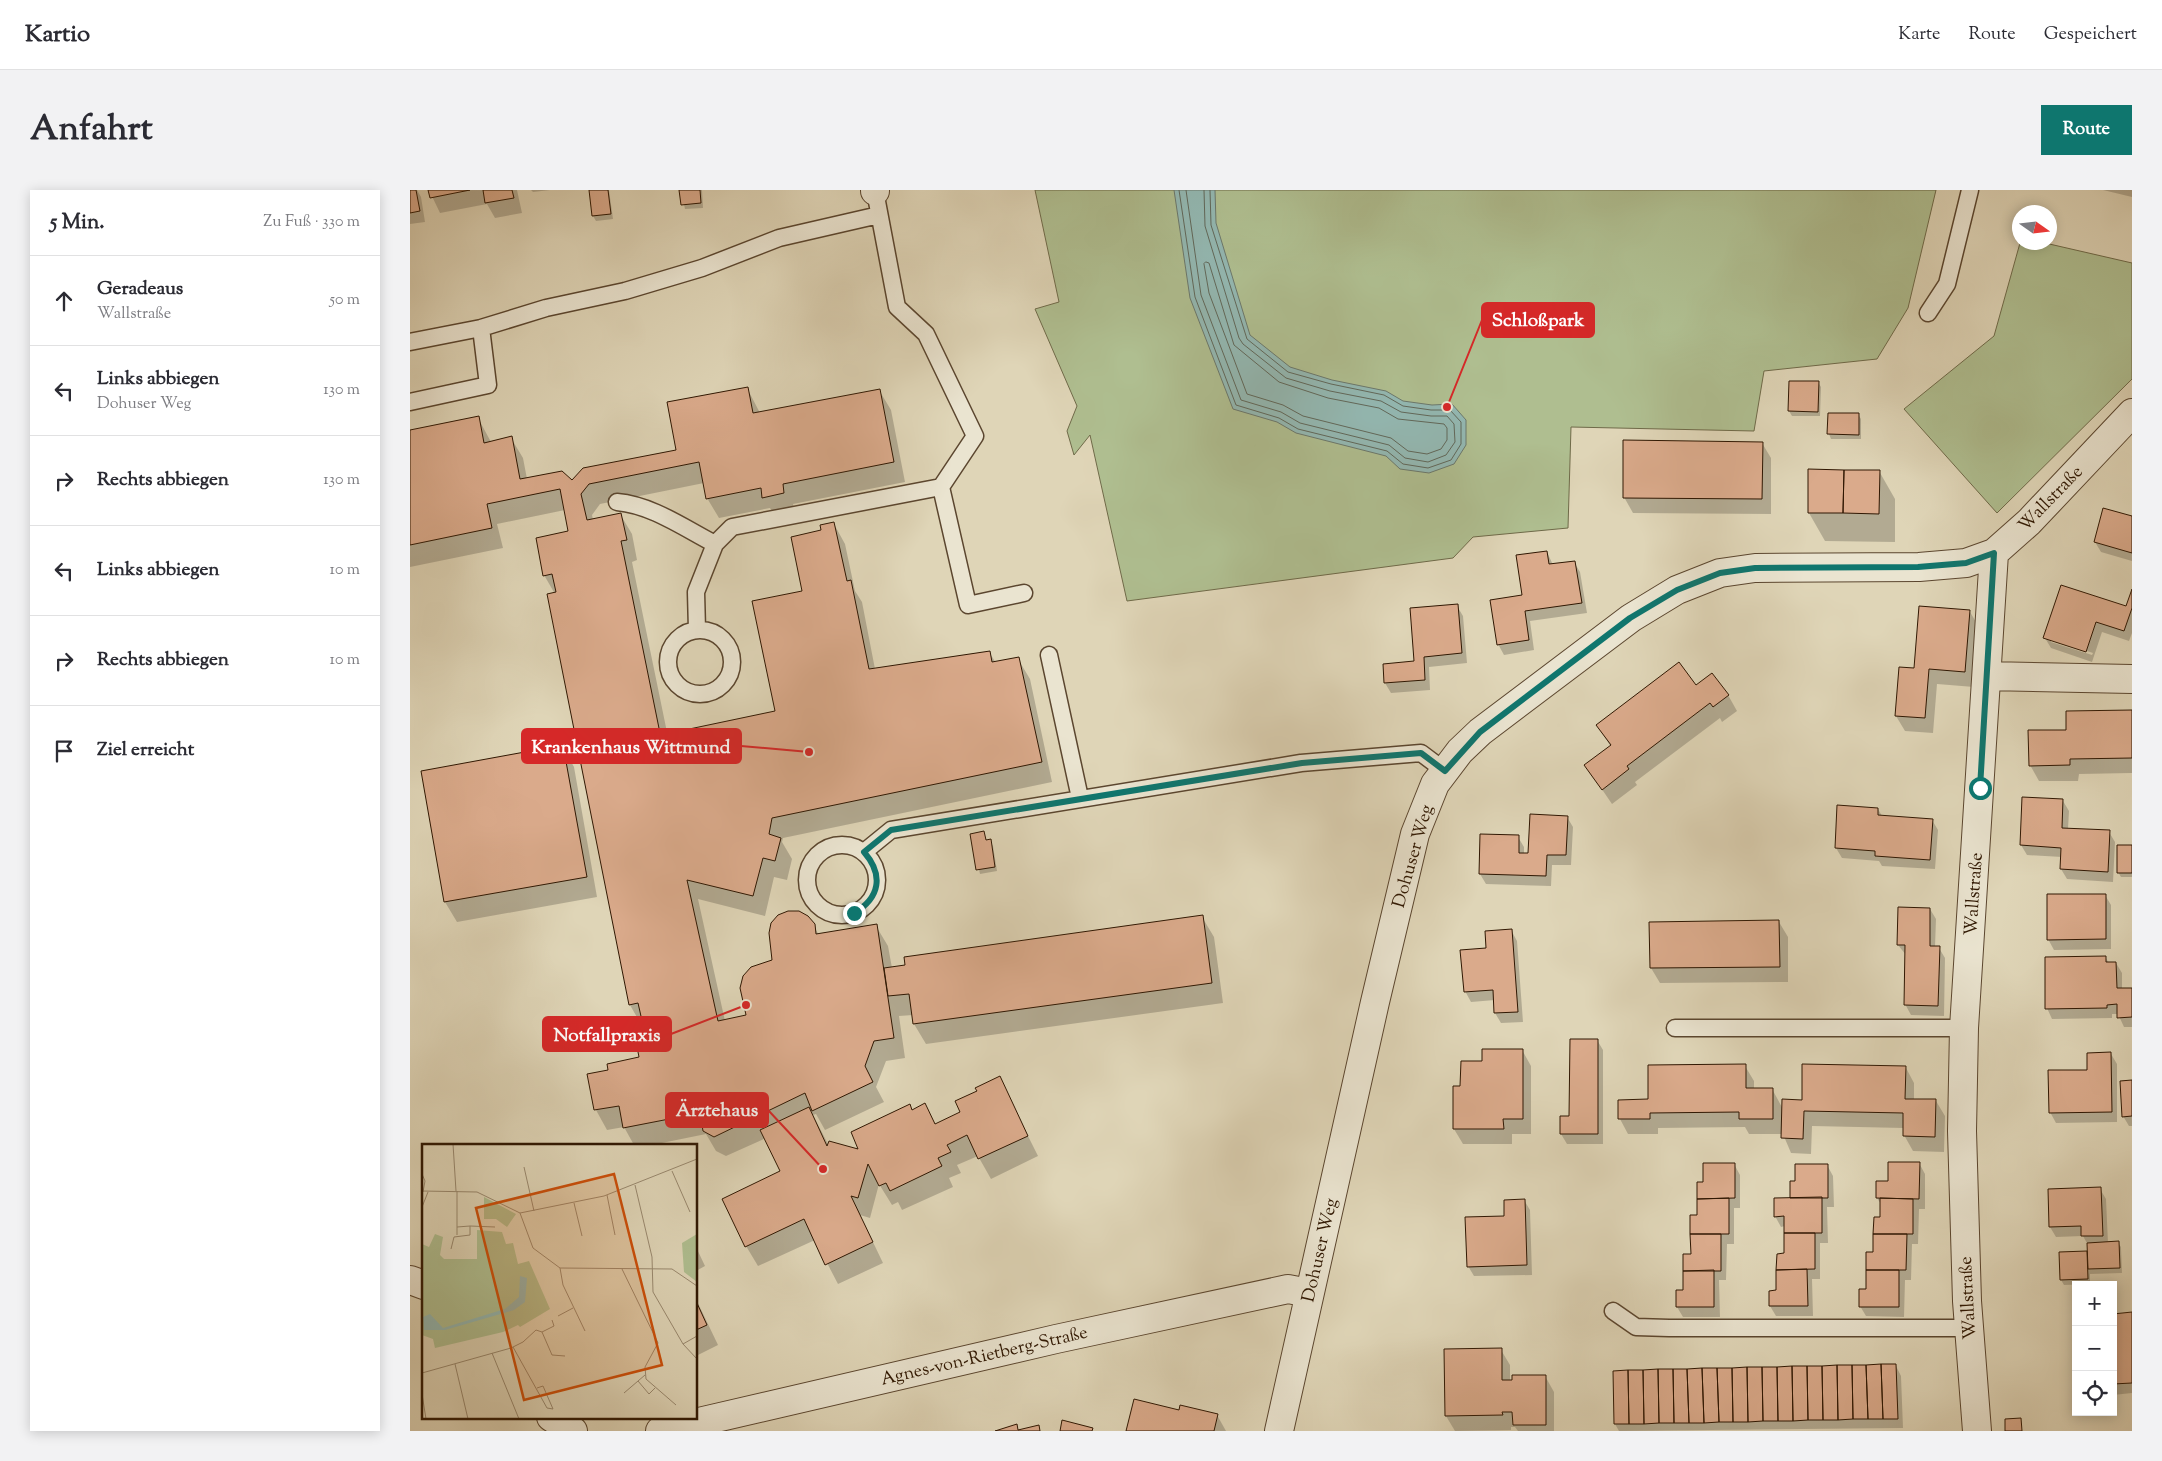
<!DOCTYPE html>
<html lang="de">
<meta charset="utf-8">
<style>
:root{--surface:#fff;--page:#f2f2f3;--text:#2b2b33;--muted:#7c7c81;--line:#e1e1e2;--accent:#0f766e}
body{margin:0;font-family:"Sorts Mill Goudy",serif;background:var(--page);color:var(--text)}
.controls{position:absolute;right:15px;bottom:15px;display:grid;overflow:hidden;border-radius:0px;box-shadow:0 2px 12px #0003}
.controls button{width:45px;height:45px;display:grid;place-items:center;padding:0;border:0;border-bottom:1px solid var(--line);background:var(--surface);color:var(--text);font:25px sans-serif}
.compass{position:absolute;left:1602px;top:15px;width:45px;height:45px;border-radius:50%;background:var(--surface);box-shadow:0 2px 12px #0003;rotate:104deg}
.stop{position:absolute;width:15px;height:15px;margin:-11px;border:4px solid #0f766e;border-radius:50%;background:#fff}
.stop.end{background:#0f766e;border-color:#fff;box-shadow:0 1px 5px #0008}
.list{margin:0;padding:0;list-style:none}
h2{display:flex;justify-content:space-between;align-items:center;height:65px;margin:0;padding:0 20px;font-size:21px}
h2 small{font-size:16px;font-weight:400;color:var(--muted)}
.list li{display:grid;grid-template-columns:32px 1fr auto;gap:15px;align-items:center;box-sizing:border-box;height:90px;padding:0 20px;border-top:1px solid var(--line)}
.list b{display:block;font-size:19px;white-space:nowrap}
.list p{margin:0;font-size:16px;white-space:nowrap;color:var(--muted)}
.list em{font-size:16px;font-style:normal;color:var(--muted)}
.icon{flex:none;width:28px;height:28px;fill:none;stroke:currentColor;stroke-width:2;stroke-linecap:round;stroke-linejoin:round}
.map{position:relative;flex:none;width:1722px;height:1241px;overflow:hidden;border-radius:0px}
header{display:flex;align-items:center;gap:30px;box-sizing:border-box;height:70px;padding:0 25px;background:var(--surface);border-bottom:1px solid var(--line)}
header strong{font-size:24px}
nav{display:flex;gap:28px;margin-inline-start:auto;font-size:18px}
.intro{display:flex;align-items:center;justify-content:space-between;box-sizing:border-box;height:120px;padding:0 30px}
h1{margin:0;font-size:35px}
.button{padding:12px 22px;border-radius:0px;background:var(--accent);color:#fff;font-size:18px;font-weight:700}
main{display:flex;gap:30px;padding:0 30px}
aside{flex:1;background:var(--surface);border-radius:0px;box-shadow:0 2px 12px #0003}
.map>svg:first-child{display:block}
.green{fill:#afbe90;stroke:#6f6a49}
.water{fill:#93b8b2;stroke:#6b786c}
.shadow{fill:#0003;fill-rule:evenodd}
.lines{fill:none;stroke-linecap:round;stroke-linejoin:round}
.shore{stroke:#61685a;stroke-width:1}
.building{fill:#daaa8b;stroke:#2f1702}
.lane-casing{stroke:#5b462f;stroke-width:19}
.street-casing{stroke:#5b462f;stroke-width:30}
.lane{stroke:#eae4d0;stroke-width:16}
.street{stroke:#eae4d0;stroke-width:28}
.route{stroke:#0f766e;stroke-width:6}
.labels{text-anchor:middle;stroke-width:4;stroke-linejoin:round;paint-order:stroke}
.street-label{font-size:18px;fill:#2f1702;stroke:#eae4d0}
.inset-road{fill:none;stroke:#99896f;stroke-width:1}
.view{fill:#cc4f0a;fill-opacity:0.15;stroke:#cc4f0a;stroke-width:2.5}
.inset-edge{fill:none;stroke:#2f1702;stroke-width:2.5}
.leader{fill:none;stroke:#d62828;stroke-width:2}
.callout-dot{fill:#d62828;stroke:#eae4d0;stroke-width:2}
.callout{fill:#d62828;stroke:#d62828;stroke-width:2}
.callout-label{font-size:19px;text-anchor:middle;font-weight:bold;fill:#fff}
</style>
<header>
<strong>Kartio</strong>
<nav><a>Karte</a><a>Route</a><a>Gespeichert</a></nav>
</header>
<div class="intro"><h1>Anfahrt</h1><a class="button">Route</a></div>
<main>
<aside>
<h2>5 Min.<small>Zu Fuß · 330 m</small></h2>
<ul class="list">
<li><svg class="icon" aria-label="ahead" viewBox="0 0 24 24"><path d="M12 20V5M6 11l6-6 6 6"/></svg><div><b>Geradeaus</b><p>Wallstraße</p></div><em>50 m</em></li>
<li><svg class="icon" aria-label="left" viewBox="0 0 24 24"><path d="M17 20v-9H6M10 6l-5 5 5 5"/></svg><div><b>Links abbiegen</b><p>Dohuser Weg</p></div><em>130 m</em></li>
<li><svg class="icon" aria-label="right" viewBox="0 0 24 24"><path d="M7 20v-9h11M14 6l5 5-5 5"/></svg><div><b>Rechts abbiegen</b></div><em>130 m</em></li>
<li><svg class="icon" aria-label="left" viewBox="0 0 24 24"><path d="M17 20v-9H6M10 6l-5 5 5 5"/></svg><div><b>Links abbiegen</b></div><em>10 m</em></li>
<li><svg class="icon" aria-label="right" viewBox="0 0 24 24"><path d="M7 20v-9h11M14 6l5 5-5 5"/></svg><div><b>Rechts abbiegen</b></div><em>10 m</em></li>
<li><svg class="icon" aria-label="arrive" viewBox="0 0 24 24"><path d="M6 21V4h12l-3 4 3 4H6"/></svg><div><b>Ziel erreicht</b></div></li>
</ul>
</aside>
<div class="map">
<svg width="1722" height="1241" viewBox="0 0 1722 1241">
<rect width="100%" height="100%" fill="#dfd5b7"/>
<filter id="stains"><feTurbulence type="fractalNoise" baseFrequency=".004" numOctaves="4"/><feColorMatrix values="0 0 0 0 .2 0 0 0 0 .09 0 0 0 0 .02 0 0 0 .5 -.17"/></filter>
<radialGradient id="worn" r=".72"><stop offset=".6" stop-color="#630" stop-opacity="0"/><stop offset="1" stop-color="#630" stop-opacity=".3"/></radialGradient>
<!-- green -->
<path class="green" d="M625 0H1526L1498 118 1467 169 1354 181 1344 241 1161 237 1158 338 1063 347 1043 368 717 411 680 245 664 265 657 241 667 216 625 119 649 112Z
M1610 53H1635L1722 73V189L1587 323 1494 219 1584 146Z"/>
<!-- water -->
<path class="water" d="M764 0H805L806 33 840 145 880 177 922 190 976 201 993 211 1022 215 1042 214 1056 230V255L1044 274 1019 283 990 279 976 266 886 243 867 232 823 219 780 108Z"/>
<!-- shadow -->
<path class="shadow" d="M0 0H7L11 7 15 32 0 34Z
M19 0H107L112 23 85 28 77 14 30 23Z
M121 0H140L123 2Z
M180 0H199L203 29 186 31 183 26Z
M271 0H292L293 18 275 19Z
M1693 0H1722V7Z
M1408 192 1411 197 1410 226H1382L1379 221Z
M337 198 350 223 469 200 481 220 495 292 383 314 385 324 365 327 360 318 309 328 297 308 294 293 190 314 182 325 183 330 210 324 222 344 227 370 222 372 259 552 367 522 394 402 413 341 424 334 435 354 445 401 452 412 465 479 579 462 586 473 608 469 620 489 642 592 373 648 372 652 382 669 377 690 364 687 355 726 288 709 315 831 338 826 363 771 403 735 409 745 466 736 478 756 482 778 792 727 804 747 813 813 516 854 504 834 503 825 489 826 495 868 476 871 466 897 474 912 415 940 406 924 403 925 419 956 451 961 502 921 515 915 526 935 552 923 568 901 589 888 628 966 581 989 568 966 547 975 551 983 539 988 543 997 492 1020 488 1012 482 1015 469 994 460 1028 450 1025 473 1073 428 1094 405 1050 348 1076 336 1056 371 982 356 948 316 966 306 961 296 944 242 955H224L214 937 197 940 186 920 178 885 199 881 231 868 232 836 220 815 138 405 145 404 134 385 160 342 155 320 87 334 93 358 0 377V242L68 228 81 252 101 248 113 268 117 289 162 292 268 261Z
M1419 224H1448L1451 229V249H1421L1419 244Z
M1352 253 1361 268V324L1223 323 1214 307Z
M1469 281 1485 309V352L1415 351 1399 323Z
M1722 328V371L1691 362 1685 352Z
M1137 362 1143 375 1164 372 1170 382 1177 423 1120 431 1124 460 1094 465 1088 454Z
M1722 402V443L1719 451 1692 442 1682 472 1641 458 1635 448 1717 418ZM1641 449 1683 463 1682 465 1641 452Z
M1047 416 1053 426 1057 473 1019 477 1020 500 981 503 975 493 1006 473Z
M1560 422 1569 437 1564 497 1527 494 1523 543 1495 541 1486 526 1505 480Z
M1286 497 1318 505 1327 521 1312 532 1310 528 1225 592 1227 595 1202 614 1176 576 1201 557 1187 535Z
M1722 522V583L1669 584 1668 591H1629L1620 575 1658 541Z
M153 557 164 577 187 707 47 732 35 712 12 582Z
M1653 611 1659 621 1658 639 1699 642 1705 652 1703 692 1657 689 1651 679 1652 667 1617 665 1611 655Z
M1468 619 1472 626 1522 630 1528 640 1525 679 1472 676 1469 671 1432 668 1426 658Z
M1157 627 1163 637 1161 675H1142L1141 696 1076 694 1070 684 1108 647 1114 657V664H1119Z
M574 643 577 651H580L583 656 587 681 570 684 561 645Z
M1722 656V687H1711L1708 682Z
M1695 705 1701 715V759L1644 760 1638 749Z
M1520 719 1526 729 1525 757 1529 758 1535 768 1534 826 1501 825 1495 814 1496 765 1488 755Z
M1369 732 1378 747V792L1250 793 1241 778Z
M1101 740 1107 751 1113 832 1091 833 1085 823V810L1061 812 1055 801 1077 759Z
M1695 767 1699 773H1706L1712 783V799H1722V837H1714L1708 824H1702V828L1642 829 1637 818Z
M1187 850 1193 860V954H1157L1151 944 1160 927Z
M1112 860 1121 876V944H1102V954H1053L1044 939 1052 898 1073 872Z
M1701 864 1707 874V932L1646 933 1640 922 1679 881Z
M1335 876 1344 891V899H1362L1373 919 1496 878 1504 893V910L1526 911 1535 926 1534 962 1503 961 1494 945V938L1402 936 1401 964 1381 963 1373 944H1339L1335 937 1248 938V944H1218L1210 929 1239 910Z
M1722 891V936H1719L1713 926Z
M1509 973 1515 984V1019H1509L1508 1054H1502L1501 1090H1495L1494 1127 1456 1126 1450 1116 1457 1100 1471 1028V1014L1467 1008 1479 993Z
M1324 974 1330 985V1018H1324V1054H1317L1316 1090H1309L1310 1127H1273L1267 1117 1275 1101 1294 993Z
M1417 975 1423 986 1424 1017H1417L1418 1053H1410V1089H1402L1403 1126H1366L1360 1116 1367 1102 1375 1065V1036L1371 1037 1365 1026 1381 1009 1386 992Z
M1690 999 1696 1009 1698 1053H1708L1711 1057 1712 1083 1680 1084V1094L1654 1095 1651 1090V1064L1678 1062V1055L1673 1046 1646 1047 1640 1037Z
M1114 1010 1120 1020 1122 1085 1064 1086 1058 1076 1095 1028Z
M286 1057 295 1076 286 1081Z
M286 1109 308 1155 286 1166Z
M1722 1123V1203L1703 1205V1125Z
M1091 1160 1100 1175V1191L1135 1186 1144 1202V1241H1108L1105 1237H1101V1240L1045 1241 1036 1226Z
M1486 1176 1491 1186 1493 1238 1209 1241 1205 1234V1182Z
M770 1222 807 1225 816 1241H717Z"/>
<g class="lines">
<!-- shore -->
<path class="shore" d="M769 0 785 107 826 215 869 228 888 239 977 261 993 274 1018 278 1041 270 1051 254V232L1040 220H1021L993 216 974 205 921 194 878 182 837 149 801 35 800 0
M776 0 791 105 831 210 871 222 890 233 979 255 995 268 1018 272 1036 265 1045 252 1044 234 1037 226H1021L991 222 971 211 920 201 876 188 833 154 829 148 795 36 794 0
M796 72 799 73 824 155 869 192 918 208 969 218 988 229 1034 234 1037 238V250L1031 259 1017 264 998 261 981 248 893 226 873 215 837 204 799 103 794 74Z"/>
</g>
<!-- building -->
<path class="building" d="M0 0H6L10 21 0 23Z
M18 0H60L20 8Z
M73 0H102L104 8 75 13Z
M179 0H198L201 24 182 26Z
M269 0H290L291 13 271 15Z
M1379 191H1409L1408 222 1378 221Z
M338 197 343 223 470 199 484 272 373 294 374 303 352 308 351 298 296 309 289 272 179 294 171 304 177 330 211 323 217 350 211 351 252 553 266 550 265 542 365 521 342 411 392 401 381 347 411 340 410 335 424 332 437 391 441 390 459 479 580 461 582 472 609 467 632 572 362 628 359 644 371 648 365 671 353 668 343 706 277 690 308 831 336 825 330 798 333 786 341 777 362 770 359 743 361 733 368 725 378 721H389L398 726 405 734 406 744 467 734 484 848 464 851 455 876 463 892 402 921 395 903 304 947 293 941 290 923 213 938 209 916 184 920 177 884 198 880 197 874 229 867 223 837 233 835 228 813 219 815 137 404 146 402 142 384 133 386 126 348 158 341 150 299 77 314 82 338 0 355V240L69 226 74 253 102 246 110 289 152 281 162 290 173 278 266 260 257 212Z
M1418 223H1449V245L1417 244Z
M1213 250 1353 252 1352 309 1213 308Z
M1398 279 1434 280 1433 323H1398Z
M1434 280H1470L1469 324 1433 323Z
M1693 318 1722 326V363L1684 352Z
M1137 361 1139 374 1165 371 1172 413 1115 421 1119 450 1087 455 1080 410 1112 405 1106 365Z
M1651 395 1716 416 1722 399V418L1714 441 1686 432 1676 462 1633 448Z
M1048 414 1052 463 1014 467 1015 490 974 493 973 474 1004 471 1000 418Z
M1509 416 1560 420 1555 482 1519 479 1515 528 1485 526 1489 477 1504 478Z
M1269 472 1286 495 1302 483 1319 505 1303 517 1300 513 1217 576 1219 579 1192 600 1174 575 1201 555 1186 535Z
M1722 520V568L1660 569V575L1619 576 1618 540H1656V521Z
M153 555 177 687 34 712 11 581Z
M1612 607 1653 609 1652 638 1700 640 1698 682 1650 679 1651 658 1610 655Z
M1427 615 1468 618V625L1523 629 1520 670 1465 666V661L1425 658Z
M1120 624 1158 626 1156 665H1137L1136 686 1069 684 1070 644 1109 645V663H1118Z
M574 641 576 650 581 649 585 677 566 680 560 644Z
M1707 655H1722V683H1707Z
M1637 704H1696V749L1637 750Z
M1488 717 1520 718V756H1530L1528 816 1494 815 1495 755H1487Z
M793 725 802 793 503 834 499 804 478 806 474 778 495 775 494 767Z
M1369 730 1370 777 1240 778 1239 732Z
M1102 739 1108 822 1084 823 1083 800 1054 802 1050 760 1076 758 1075 741Z
M1696 766V772H1706L1707 798H1722V827L1707 828V814L1697 815V818L1635 819V767Z
M1160 849H1188V944H1150V926H1159Z
M1072 859H1113V929H1093L1094 939H1043V896H1050L1051 871H1072Z
M1701 862 1702 922 1639 923 1638 880H1677V863Z
M1336 874V898H1363V929H1329V922L1240 923V929H1208V910L1238 909V875Z
M1392 874 1496 876 1495 909H1526L1525 947 1493 946V923L1394 921 1393 949 1371 948 1372 909 1392 910Z
M590 886 618 946 568 969 557 945 537 955 541 962 528 968 532 976 480 1001 476 993 469 996 458 974 448 1008 441 1006 463 1052 415 1075 394 1029 335 1057 312 1009 370 981 350 940 399 917 417 956 419 951 448 959 441 942 500 914 502 920 515 913 525 934 550 922 545 911 567 901 565 898Z
M1722 890V926L1712 927 1710 891Z
M1478 972H1510L1509 1009 1466 1008V991H1478Z
M1293 973H1325V1008L1287 1009V992H1293Z
M1385 974H1418V1008H1380V991H1385Z
M1691 997 1693 1046H1671V1036L1639 1037 1638 999Z
M1412 1007V1043H1374V1026L1364 1027V1008Z
M1319 1008V1044H1280V1025H1287V1009Z
M1470 1008 1503 1009V1044H1463L1464 1027H1470Z
M1115 1009 1117 1075 1057 1077 1055 1027 1094 1026V1010Z
M1374 1043H1405V1079L1366 1080 1367 1064 1374 1063Z
M1280 1044H1311V1081H1273V1064H1281Z
M1463 1044H1497L1496 1080H1456V1062H1463Z
M1709 1051 1710 1078 1678 1079 1677 1053Z
M1677 1061 1678 1089 1650 1090 1649 1062Z
M1397 1079 1398 1116H1359V1101L1366 1100V1080Z
M1304 1080V1117H1266V1100H1273V1081Z
M1456 1080H1489V1117H1449V1099H1456Z
M286 1111 297 1135 286 1140Z
M1722 1122V1193L1703 1194V1124Z
M1092 1158V1190H1102V1185H1136V1235H1103L1102 1222H1092L1093 1225 1035 1226 1034 1159Z
M1471 1174H1486L1488 1229H1473Z
M1471 1174 1473 1229H1458L1456 1175Z
M1427 1175 1428 1230H1413L1412 1176Z
M1427 1175H1442L1443 1229 1428 1230Z
M1442 1175H1456L1458 1229H1443Z
M1382 1176H1397L1398 1230 1383 1231Z
M1382 1176 1383 1231H1368L1367 1177Z
M1397 1176H1412L1413 1230H1398Z
M1337 1177H1352L1353 1231 1338 1232Z
M1337 1177 1338 1232H1323L1322 1178Z
M1352 1177H1367L1368 1231H1353Z
M1292 1178H1307L1309 1232 1294 1233Z
M1292 1178 1294 1233H1279L1277 1179Z
M1307 1178H1322L1323 1232H1309Z
M1248 1179H1263L1264 1233H1249Z
M1248 1179 1249 1233 1234 1234 1233 1180Z
M1263 1179H1277L1279 1233H1264Z
M1218 1180H1233L1234 1234H1219Z
M1218 1180 1219 1234H1204L1203 1181Z
M724 1209 769 1220 770 1215 808 1224 804 1241H716Z
M1611 1228 1612 1241H1595V1229Z
M652 1230 683 1238 682 1241H650Z
M607 1234 608 1240 629 1235 630 1241H585Z"/>
<g class="lines">
<defs>
<path id="lane" d="M1518 123 1537 94 1560 0
M0 152 71 138 136 118 215 101 292 78 369 48 469 25
M0 212 78 195 71 138
M531 297 558 415 614 403
M207 312C242 315 274 338 305 354
M287 440 286 402 305 354 322 337 531 297 565 246 516 144 487 117 465 1
M258 472a32 32 0 1 1 64 0a32 32 0 1 1-64 0Z
M639 465 670 608
M397 690a35 35 0 1 1 70 0a35 35 0 1 1-70 0Z
M454 662 481 640 891 573 1011 563 1035 581
M1265 838H1554
M1203 1121 1226 1137 1259 1138H1559"/>
<path id="street" d="M465 0V1
M1577 486 1722 489
M0 1090 14 1095
M141 1227 163 1241
M250 1241 646 1149 878 1099 899 1103
M869 1241 965 812 1005 644 1025 594 1050 561 1070 542 1221 428 1267 400 1310 383 1345 378 1509 377 1556 373 1584 363 1619 332 1722 223
M1567 1241 1557 1111 1552 941 1554 838 1584 363"/>
</defs>
<!-- lane casing -->
<use href="#lane" class="lane-casing"/>
<!-- street casing -->
<use href="#street" class="street-casing"/>
<!-- lane -->
<use href="#lane" class="lane"/>
<!-- street -->
<use href="#street" class="street"/>
</g>
<g class="lines">
<!-- route -->
<path class="route" d="M444 723C470 708 474 685 454 662L481 640 892 573 1011 563 1035 581 1070 542 1220 428 1267 400 1310 383 1345 378 1508 377 1556 373 1584 363 1570 598"/>
</g>
<g class="labels">
<!-- street labels -->
<g class="street-label">
<text transform="translate(1640 308) rotate(-46)" y="6">Wallstraße</text>
<text transform="translate(1002 666) rotate(-74)" y="6">Dohuser Weg</text>
<text transform="translate(1563 704) rotate(-86)" y="6">Wallstraße</text>
<text transform="translate(909 1060) rotate(-77)" y="6">Dohuser Weg</text>
<text transform="translate(1557 1108) rotate(-93)" y="6">Wallstraße</text>
<text transform="translate(574 1165) rotate(-13)" y="6">Agnes-von-Rietberg-Straße</text>
</g>
</g>
<!-- overview -->
<g transform="translate(12 954)">
<rect width="275" height="275" fill="#dfd5b7"/>
<path d="M62 53 94 70 85 83 74 75H62ZM55 86 80 88 84 100 91 99 96 120 107 117 128 165 98 183 96 181 81 188 13 204 11 195 0 191V100L7 103 13 90 21 93 18 111 22 115H55ZM275 90V138L262 128 260 99Z" fill="#afbe90"/>
<path d="M98 132 105 134 103 158 92 166 23 186H2L1 173 8 170 21 184 83 165 97 153Z" fill="#93b8b2"/>
<path class="inset-road" d="M31 0 34 47M102 23 112 67M250 27 268 68M0 30 3 37 1 48M213 41 230 113 231 148 261 200 275 192M0 47 55 48 98 69 182 52 275 15M35 47V91M185 51 193 91M152 59 160 92M0 63 6 48M98 69 111 104 138 124 250 125 275 142M48 82 73 83M29 105 32 93 48 91V82L35 83M138 124 141 141 163 187M200 125 236 199 223 223 224 235 254 261M136 172 151 164M120 188 132 182 130 176M261 200 275 215M91 203 125 264 131 265 121 242 115 244M70 209 97 275M33 220 46 275M0 229 89 204 101 198 114 186 120 188 130 211 143 212M216 237 227 250 233 244M202 249 223 231M0 250 4 275"/>
<path class="view" d="M192 30 240 221 102 256 54 64Z"/>
<rect width="275" height="275" class="inset-edge"/>
</g>
<!-- callouts -->
<path class="leader" d="M1037 217L1072 130M399 562L331 556M336 815L261 844M413 979L358 920"/>
<g class="callout-dot">
<circle cx="1037" cy="217" r="5"/>
<circle cx="399" cy="562" r="5"/>
<circle cx="336" cy="815" r="5"/>
<circle cx="413" cy="979" r="5"/>
</g>
<g class="callout">
<rect x="1072" y="113" width="112" height="34" rx="5"/>
<rect x="112" y="539" width="219" height="34" rx="5"/>
<rect x="133" y="827" width="128" height="34" rx="5"/>
<rect x="256" y="903" width="102" height="34" rx="5"/>
</g>
<g class="callout-label">
<text x="1128" y="136">Schloßpark</text>
<text x="221" y="563">Krankenhaus Wittmund</text>
<text x="197" y="851">Notfallpraxis</text>
<text x="307" y="926">Ärztehaus</text>
</g>
<rect width="100%" height="100%" filter="url(#stains)"/>
<rect width="100%" height="100%" fill="url(#worn)"/>
</svg>
<div class="controls">
<button>+</button>
<button>−</button>
<button><svg class="icon" aria-label="locate" viewBox="0 0 24 24"><circle cx="12" cy="12" r="6"/><path d="M12 2v4M12 18v4M2 12h4M18 12h4"/></svg></button>
</div>
<svg class="compass" viewBox="-18 -18 36 36"><path d="M0-13l5 13h-10z" fill="#e53935"/><path d="M0 13l5-13h-10z" fill="#7c7c81"/></svg>
<div class="stop" style="left:1570px;top:598px"></div>
<div class="stop end" style="left:444px;top:723px"></div>
</div>
</main>
